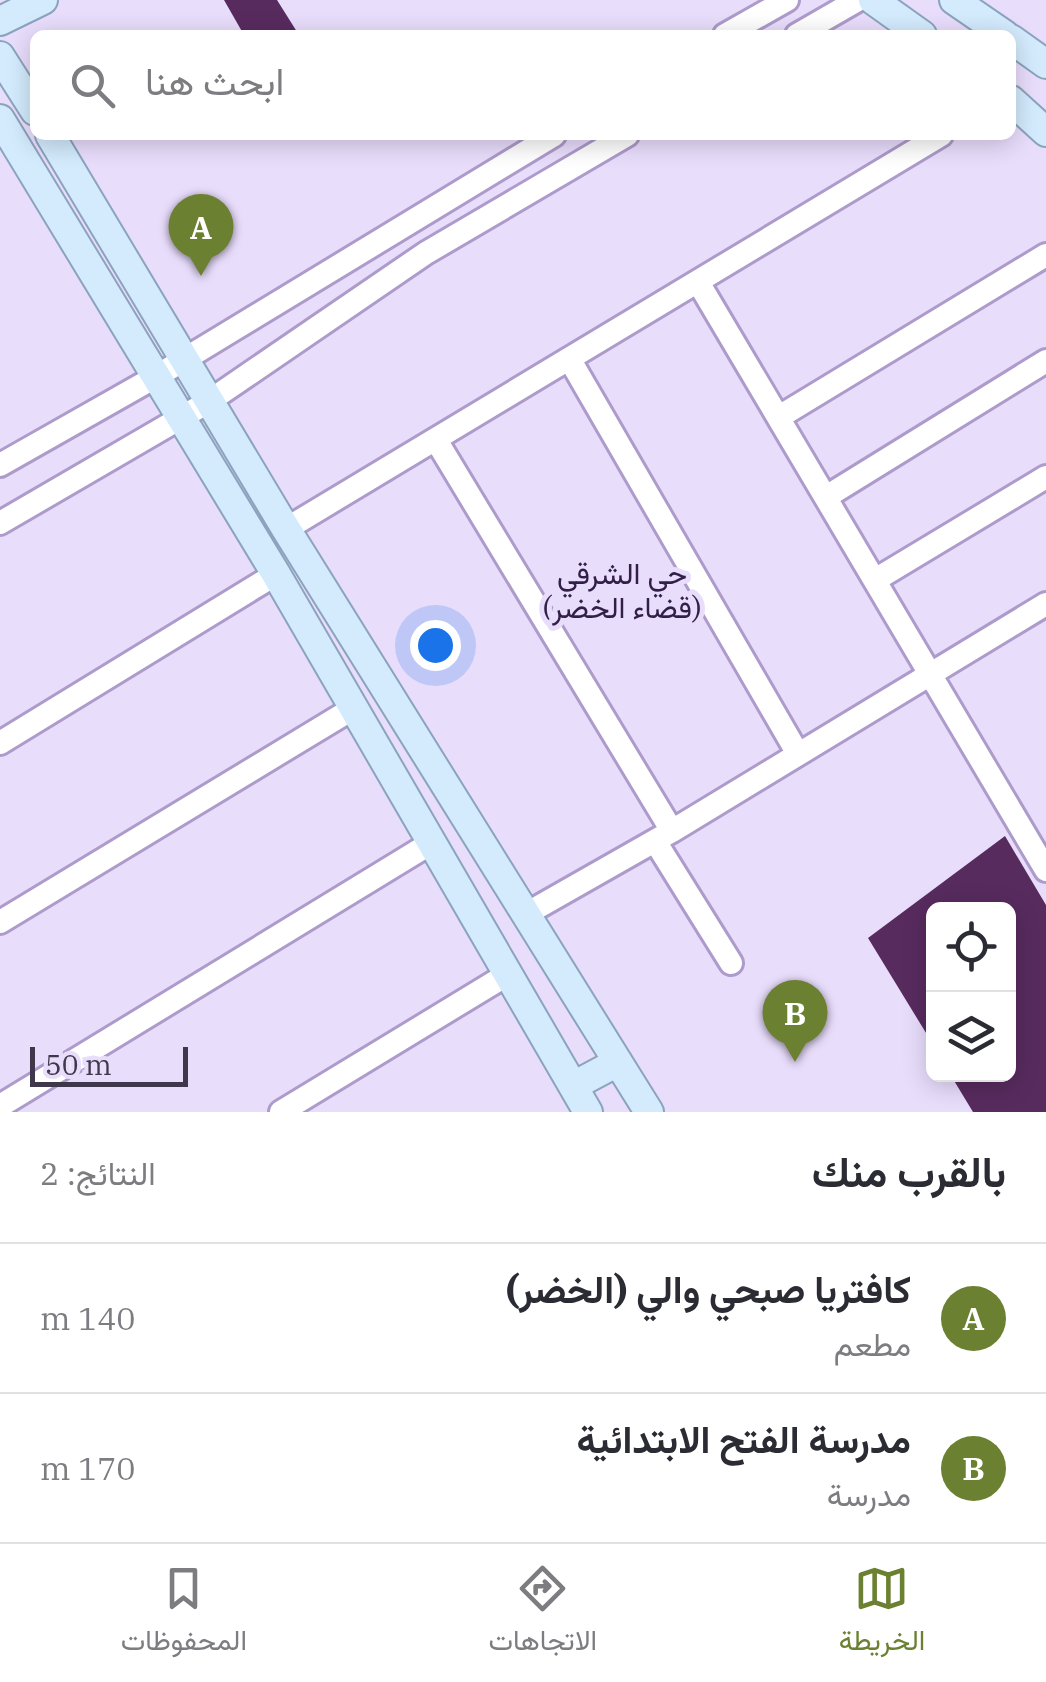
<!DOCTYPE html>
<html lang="ar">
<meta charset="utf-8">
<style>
:root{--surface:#fff;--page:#f7f7f7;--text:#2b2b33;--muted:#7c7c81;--line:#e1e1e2;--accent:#6b8030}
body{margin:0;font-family:"IBM Plex Serif",Vazirmatn,serif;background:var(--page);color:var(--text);direction:rtl}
.controls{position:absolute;right:30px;bottom:30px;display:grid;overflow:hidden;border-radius:15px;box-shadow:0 5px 25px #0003}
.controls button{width:90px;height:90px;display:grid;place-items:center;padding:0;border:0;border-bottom:2px solid var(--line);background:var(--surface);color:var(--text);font:50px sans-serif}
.scale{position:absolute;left:30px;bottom:25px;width:158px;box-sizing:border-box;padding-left:10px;border:5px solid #3f374c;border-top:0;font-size:28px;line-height:35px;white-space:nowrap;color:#3f374c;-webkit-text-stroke:8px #e9ddfc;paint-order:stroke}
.you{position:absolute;left:435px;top:645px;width:35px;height:35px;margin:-25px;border:8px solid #fff;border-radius:50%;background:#1a73e8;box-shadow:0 0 0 15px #1a73e833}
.badge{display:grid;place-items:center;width:65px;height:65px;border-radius:50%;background:var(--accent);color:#fff;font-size:32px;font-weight:700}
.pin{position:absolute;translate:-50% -82px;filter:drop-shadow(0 2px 5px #0008)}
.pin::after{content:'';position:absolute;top:52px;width:35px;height:30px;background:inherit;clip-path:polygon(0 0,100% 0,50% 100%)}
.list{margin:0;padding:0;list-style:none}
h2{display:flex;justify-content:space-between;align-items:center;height:130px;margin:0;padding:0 40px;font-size:42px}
h2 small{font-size:32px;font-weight:400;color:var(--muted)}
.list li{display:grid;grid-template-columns:65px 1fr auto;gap:30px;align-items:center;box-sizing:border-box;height:150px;padding:0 40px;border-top:2px solid var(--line)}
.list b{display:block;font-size:38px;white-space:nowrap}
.list p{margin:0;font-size:32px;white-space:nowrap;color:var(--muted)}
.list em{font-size:32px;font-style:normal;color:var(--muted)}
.icon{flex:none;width:55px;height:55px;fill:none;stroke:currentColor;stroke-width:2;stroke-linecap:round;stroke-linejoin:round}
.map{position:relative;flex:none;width:1046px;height:1112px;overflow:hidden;direction:ltr}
.search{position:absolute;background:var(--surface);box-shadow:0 5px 25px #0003;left:30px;right:30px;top:30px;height:110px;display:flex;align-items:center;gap:25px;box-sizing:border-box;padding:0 35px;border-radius:15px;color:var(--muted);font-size:38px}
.sheet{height:430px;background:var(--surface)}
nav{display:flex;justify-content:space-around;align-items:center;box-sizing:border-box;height:140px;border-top:2px solid var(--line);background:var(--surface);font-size:28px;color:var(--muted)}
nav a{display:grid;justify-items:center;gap:5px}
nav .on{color:var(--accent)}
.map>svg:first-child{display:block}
.building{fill:#582b5f}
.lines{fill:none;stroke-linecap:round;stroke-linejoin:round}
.minor-casing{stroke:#ad9bcb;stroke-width:28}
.major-casing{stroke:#8ca3be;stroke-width:32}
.minor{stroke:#fff;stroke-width:22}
.major{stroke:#d3ebfd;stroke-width:28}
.labels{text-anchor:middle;stroke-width:10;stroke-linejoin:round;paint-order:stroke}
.neighbourhood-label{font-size:30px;fill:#311f47;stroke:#e9ddfc}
</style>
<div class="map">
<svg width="1046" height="1112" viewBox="0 0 1046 1112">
<rect width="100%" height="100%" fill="#e9ddfc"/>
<!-- building -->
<path class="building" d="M224 0H277L299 35H244Z
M1005 836 1046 905V1112H973L950 1074H1008V909H934V1046L868 938Z"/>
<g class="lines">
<defs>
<path id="minor" d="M725 35 787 0
M797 35 856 1
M698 282 1046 870
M570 360 798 754
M779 417 1046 255
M436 440 672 831
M0 465 157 376 554 135
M826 497 1046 361
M0 523 208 402 426 253 627 135
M286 529 941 135
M875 580 1046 477
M0 743 276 574
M655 841 731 963
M526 914 672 831 1046 604
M0 922 352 709
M0 1106 431 843
M281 1112 508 974"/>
<path id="major" d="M873 0 922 35
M954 0 1005 35
M0 21 43 0
M1011 39 1046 64
M0 56 35 111
M1011 100 1046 132
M0 119 276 574 588 1112
M50 135 286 529 649 1112
M573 1086 618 1062"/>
</defs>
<!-- minor casing -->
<use href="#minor" class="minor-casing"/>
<!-- major casing -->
<use href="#major" class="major-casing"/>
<!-- minor -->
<use href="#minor" class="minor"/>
<!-- major -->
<use href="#major" class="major"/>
</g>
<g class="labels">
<!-- neighbourhood labels -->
<g class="neighbourhood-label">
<text x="622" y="584">حي الشرقي<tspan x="622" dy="34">(قضاء الخضر)</tspan></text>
</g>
</g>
</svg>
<div class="controls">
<button><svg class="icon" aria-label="locate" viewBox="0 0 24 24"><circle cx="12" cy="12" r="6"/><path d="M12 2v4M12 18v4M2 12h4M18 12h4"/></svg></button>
<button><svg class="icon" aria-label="layers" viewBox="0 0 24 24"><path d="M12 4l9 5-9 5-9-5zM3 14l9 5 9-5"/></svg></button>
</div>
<div class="scale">50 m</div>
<div class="you"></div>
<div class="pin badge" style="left:201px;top:276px">A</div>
<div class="pin badge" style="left:795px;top:1062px">B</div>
<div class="search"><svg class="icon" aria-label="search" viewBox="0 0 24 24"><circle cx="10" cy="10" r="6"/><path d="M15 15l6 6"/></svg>ابحث هنا</div>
</div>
<section class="sheet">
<h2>بالقرب منك<small>النتائج: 2</small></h2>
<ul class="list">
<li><span class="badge">A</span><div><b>كافتريا صبحي والي (الخضر)</b><p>مطعم</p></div><em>140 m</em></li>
<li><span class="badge">B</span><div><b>مدرسة الفتح الابتدائية</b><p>مدرسة</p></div><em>170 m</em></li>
</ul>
</section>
<nav>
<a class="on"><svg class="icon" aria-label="map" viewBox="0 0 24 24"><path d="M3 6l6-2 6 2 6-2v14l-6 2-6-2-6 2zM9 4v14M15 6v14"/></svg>الخريطة</a>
<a><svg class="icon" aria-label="directions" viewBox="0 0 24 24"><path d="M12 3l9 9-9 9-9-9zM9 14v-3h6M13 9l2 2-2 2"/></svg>الاتجاهات</a>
<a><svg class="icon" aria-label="saved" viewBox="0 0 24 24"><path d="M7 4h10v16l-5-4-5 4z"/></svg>المحفوظات</a>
</nav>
